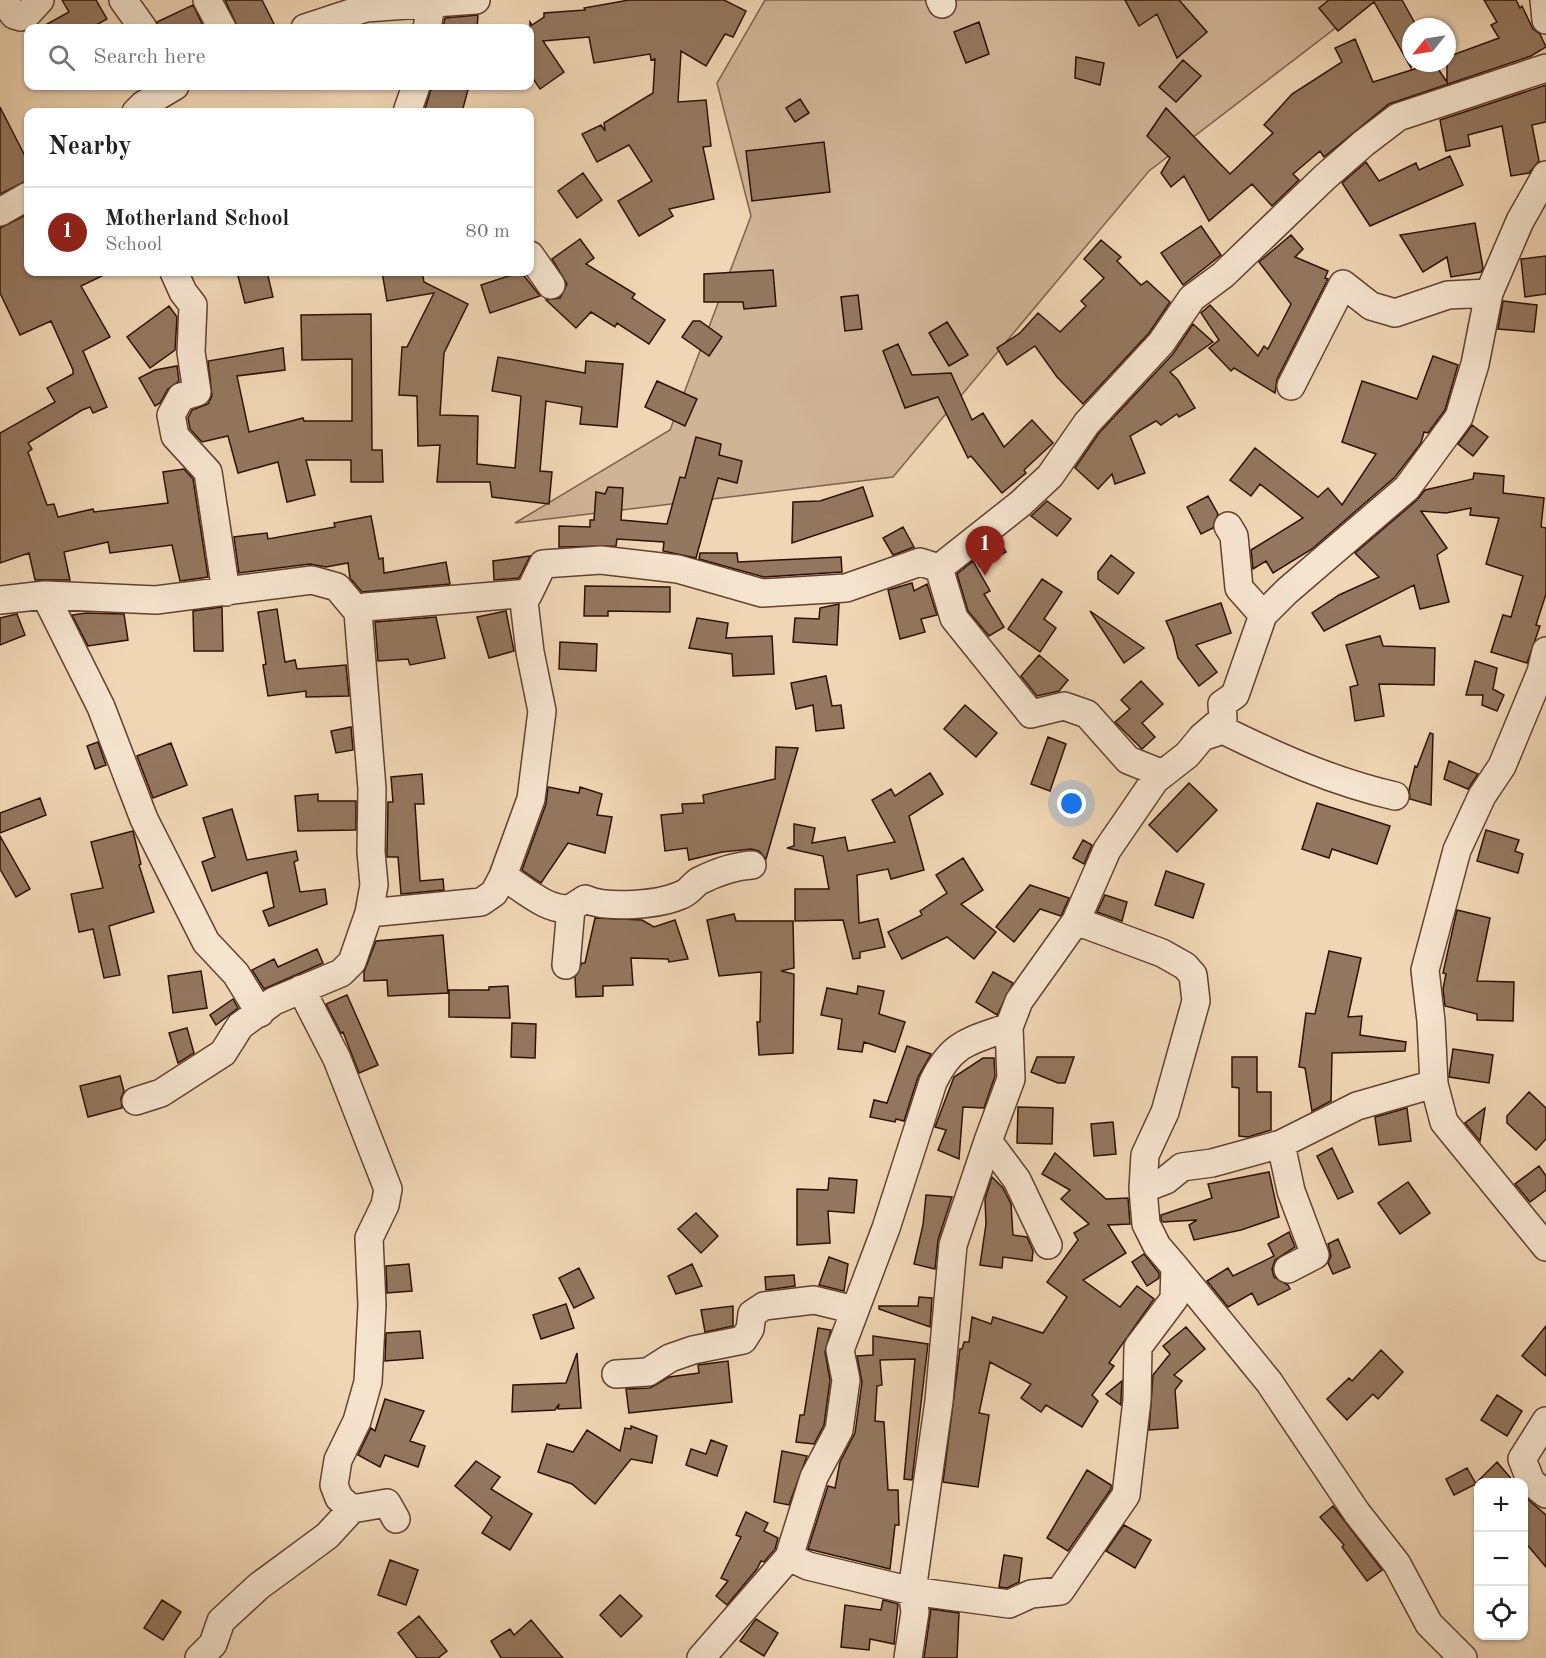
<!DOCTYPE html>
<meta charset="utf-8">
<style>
:root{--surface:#fff;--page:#f6f6f6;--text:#202124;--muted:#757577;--line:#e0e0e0;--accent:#8f2418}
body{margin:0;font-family:"Old Standard TT",serif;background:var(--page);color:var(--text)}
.controls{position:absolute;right:18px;bottom:18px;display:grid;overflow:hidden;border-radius:12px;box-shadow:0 2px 4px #0004}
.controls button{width:54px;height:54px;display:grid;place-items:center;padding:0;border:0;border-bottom:2px solid var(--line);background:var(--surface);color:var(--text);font:30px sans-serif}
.compass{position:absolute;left:1402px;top:18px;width:54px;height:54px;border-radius:50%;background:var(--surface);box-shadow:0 2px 4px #0004;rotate:240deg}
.you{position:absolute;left:1072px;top:804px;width:21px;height:21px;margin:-15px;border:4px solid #fff;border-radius:50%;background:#1a73e8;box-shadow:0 0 0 9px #1a73e833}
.badge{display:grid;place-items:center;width:39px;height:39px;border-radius:50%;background:var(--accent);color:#fff;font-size:20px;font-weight:700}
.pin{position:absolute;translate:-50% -50px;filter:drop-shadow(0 2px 3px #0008)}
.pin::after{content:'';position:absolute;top:32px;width:21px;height:18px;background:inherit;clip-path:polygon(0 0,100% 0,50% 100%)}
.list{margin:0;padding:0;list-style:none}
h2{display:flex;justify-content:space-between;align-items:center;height:78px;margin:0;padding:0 24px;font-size:26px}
h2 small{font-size:20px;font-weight:400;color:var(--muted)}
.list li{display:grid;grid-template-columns:39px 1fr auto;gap:18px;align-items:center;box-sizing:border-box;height:90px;padding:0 24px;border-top:2px solid var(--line)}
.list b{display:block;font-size:22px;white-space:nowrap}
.list p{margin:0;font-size:20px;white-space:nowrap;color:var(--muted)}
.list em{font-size:20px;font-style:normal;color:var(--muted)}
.icon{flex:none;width:33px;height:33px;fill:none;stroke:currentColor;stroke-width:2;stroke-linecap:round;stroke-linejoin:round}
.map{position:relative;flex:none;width:1546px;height:1658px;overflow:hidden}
.search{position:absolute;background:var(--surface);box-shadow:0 2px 4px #0004;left:24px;top:24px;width:510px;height:66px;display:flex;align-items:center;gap:15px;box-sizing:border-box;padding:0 21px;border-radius:12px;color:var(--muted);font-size:22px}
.panel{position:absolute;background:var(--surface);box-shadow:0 2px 4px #0004;left:24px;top:108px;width:510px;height:168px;border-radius:12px}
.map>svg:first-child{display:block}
.green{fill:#d0b496;stroke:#80624c;stroke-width:1.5}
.building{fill:#94775f;stroke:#311002;stroke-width:1.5}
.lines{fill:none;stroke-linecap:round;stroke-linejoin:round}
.minor-casing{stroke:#61422e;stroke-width:30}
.minor{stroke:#f5e4ce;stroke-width:27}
</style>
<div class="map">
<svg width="1546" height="1658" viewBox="0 0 1546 1658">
<rect width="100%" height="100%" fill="#f0d6b4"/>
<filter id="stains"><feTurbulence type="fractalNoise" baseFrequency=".00333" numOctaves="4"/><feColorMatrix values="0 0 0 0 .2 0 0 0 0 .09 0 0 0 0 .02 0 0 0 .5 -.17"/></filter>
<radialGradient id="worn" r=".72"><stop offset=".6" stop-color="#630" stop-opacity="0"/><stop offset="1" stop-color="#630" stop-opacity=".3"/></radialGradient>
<!-- green -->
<path class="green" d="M765 0H1372L1149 171 893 477 515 523 670 430 751 216 717 83Z"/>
<!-- building -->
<path class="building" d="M62 0H96L107 19 91 28H40L69 12Z
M225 0H262L276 28H238Z
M629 0H724L746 11 733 37 725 34 706 66 681 51 678 102 706 100 711 146 703 147 714 199 669 209 673 216 639 236 618 201 652 181 629 145 597 162 582 134 601 125 605 131 604 123 653 93 655 59 651 60 650 54 594 63 589 37 543 41 564 72 540 89 530 74V22L532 25 544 17V13L585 10 584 8Z
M1125 0H1179L1207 32 1177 58 1157 14 1139 26Z
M1329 0H1402L1417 27H1411V68L1374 2 1338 31 1319 8Z
M1484 0H1516L1520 8 1522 6 1533 29 1540 34 1546 47 1531 56 1389 104 1324 157 1320 151 1293 174 1299 180 1272 206 1252 184 1209 221 1184 176 1171 187 1161 173 1170 158 1147 136 1166 108 1230 174 1273 133 1264 125 1292 94 1342 62 1335 48 1355 39 1373 82 1434 63 1447 82V57L1499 38 1491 25 1497 22Z
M193 5 204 28H158L157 22Z
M478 15 477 28H443L445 18Z
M979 22 989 54 966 63 954 32Z
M1076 57 1104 63 1100 85 1075 78Z
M1183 60 1201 76 1176 102 1159 87Z
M1546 85V122L1532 125 1539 161 1529 173 1511 176 1502 126 1468 135 1470 146 1446 151 1440 120Z
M432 86H469L462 112H424Z
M800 99 809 113 795 122 786 108Z
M0 107 28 162V180L0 194Z
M824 142 830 192 752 201 746 151Z
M1450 156 1463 185 1370 226 1342 183 1366 162 1379 181 1416 163 1419 170Z
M583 173 602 200 577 218 558 191Z
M28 214V272H110L81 286 110 337 83 351 107 407 93 413 90 407 82 410 28 443 32 449 28 452 47 505 54 504 58 517 93 509 94 512 168 503 163 472 184 469 193 479 208 577 180 581 172 545 110 553 108 542 64 552 70 580H35L29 553 0 563V433L55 402 47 388 73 374V370L51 321 20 335 0 293V228Z
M1475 223 1483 268 1481 272 1451 277 1447 257 1423 272 1400 235Z
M1201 226 1221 255 1183 285 1161 253Z
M1291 235 1303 249 1295 257 1328 271 1325 278 1328 279 1277 379 1275 393 1234 368 1231 371 1209 348 1219 340 1201 313 1210 305 1258 356 1264 346 1268 349 1291 304 1259 262Z
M580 239 594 258 586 264 635 294 632 298 665 320 649 344 617 323 615 327 591 312 576 328 546 300 560 298 567 284 552 259Z
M1101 240 1121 257 1117 261 1141 285 1147 281 1170 302 1149 333 1083 404 1057 377 1035 346 1007 365 997 348 1020 333 1038 313 1060 332 1086 306 1081 301 1104 278 1084 259Z
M1546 256V294L1525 297 1521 259Z
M773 270 776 306 744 309 743 302H704V274Z
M237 272H267L273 297 245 303Z
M382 272H422L424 282 468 304 444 353 440 415 478 416 477 464 515 468 521 396 492 391 498 357 585 373 586 361 623 364 617 427 580 424 582 407 546 401 540 471 552 472 549 504 492 497 490 482H437L440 445 418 446 417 396 399 395 402 347H407L434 293 387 301Z
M521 272 540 296 490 313 481 285Z
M858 295 862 329 845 331 841 297Z
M1503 301 1537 305 1534 332 1498 329Z
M169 306 177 317 175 350 150 368 127 337Z
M371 314 372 450H382L383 482H351V460H306L315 495 287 502 278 462 238 473 228 436 202 442 190 429 188 418 192 410 208 404 212 396 208 361 283 348 285 370 237 376 249 432 303 418 304 421H352V359L302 360 301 315Z
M693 321H700L722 337 709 356 682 337Z
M947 322 968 355 949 366 929 333Z
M1193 324 1213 342 1170 372 1178 380 1195 408 1179 417 1177 414 1161 425 1156 421 1130 436 1145 473 1115 484 1112 474 1098 489 1075 468 1099 433 1173 354Z
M898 344 912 375 951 373 972 420 983 413 1004 447 1032 420 1053 443 1024 470 1026 473 1002 493 971 456 968 458 938 397 905 408 883 351Z
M1433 356 1458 365 1445 410 1428 433 1424 432 1421 443 1395 477 1312 549 1273 573 1266 561 1253 569 1251 550 1303 518 1260 484 1251 496 1230 480 1255 448 1318 497 1328 488 1342 505 1376 454 1342 442 1362 381 1417 399Z
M177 366 179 381 168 389 160 403 155 406 139 378 155 370Z
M657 381 697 399 685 426 645 407Z
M1472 425 1488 437 1473 456 1458 444Z
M696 437 721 444 719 455 742 461 737 483 718 478 696 558 663 551 664 542 617 539 616 546 559 547V526L590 527V520H594L596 492 605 494 608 487 623 488 621 520 667 524 680 477 685 478Z
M1474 473 1504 476 1503 493 1544 498 1541 527 1546 528V594L1536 625 1540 626 1527 663 1491 652 1503 615 1511 617 1523 576 1486 564 1499 518 1470 515 1471 508 1446 513 1421 511 1447 548 1437 555 1449 602 1420 609 1414 585 1324 631 1312 613 1339 595 1379 577 1355 553 1417 500 1425 490 1473 479Z
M863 487 873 516 792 543 793 502 820 501Z
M1208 496 1218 514 1213 528 1201 534 1187 507Z
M1047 501 1071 519 1057 536 1031 516Z
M371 516 379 559 383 558 384 573 446 562 450 584 362 592 350 578 348 563 326 567 310 564 239 573 234 537 267 533 268 539 335 527 334 523Z
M903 527 914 547 893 555 883 538Z
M999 540 1006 552 980 567 975 559Z
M700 553H737L738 562 841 557 842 572 764 577 699 559Z
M1111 555 1134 573 1118 594 1098 579V572Z
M530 556 519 578 494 580 493 561Z
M973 561 990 591 984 594 1004 627 989 636 968 611 957 574Z
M1042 579 1062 592 1044 619 1056 628 1040 652 1008 629Z
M912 583 914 591 927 584 937 615 921 619 925 632 900 639 888 590Z
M585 586 670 587V612L608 611V616H584Z
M1221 603 1231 633 1196 645 1217 672 1199 686 1178 658 1173 637 1166 621Z
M839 604 837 645 793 642 795 618 819 619 820 608Z
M222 607 223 651H194L193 611Z
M277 609 285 662 295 660 297 669 346 665 349 696 306 697V691L268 696 263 665 266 664 258 612Z
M506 611 514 651 489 658 477 617Z
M1090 611 1144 648 1124 663Z
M86 613 124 614 128 640 88 646 72 615Z
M17 614 25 635 0 645V618Z
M436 617 445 658 410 665 408 659 378 661 375 622Z
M697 618 728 623 726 638 772 636 774 674 733 676 732 654 689 648Z
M1380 636 1383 646 1435 648 1434 685 1379 684 1384 716 1355 721 1350 687 1358 685 1346 645Z
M560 642 597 644 596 671 559 669Z
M1039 655 1068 680 1059 691 1037 696 1021 676Z
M1475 661 1497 668 1493 689 1504 695 1497 711 1482 705 1483 695H1466Z
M826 676 832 706 841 705 844 728 816 731 813 705 796 709 791 683Z
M1141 681 1163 704 1142 723 1155 737 1142 749 1115 722 1130 709 1121 700Z
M965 705 997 733 976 757 944 729Z
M351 727 353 750 336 753 331 731Z
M1430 733 1433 734 1431 805 1410 799 1409 790 1415 766 1417 767Z
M1048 737 1066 744 1050 791 1031 784Z
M98 742 106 765 95 769 87 746Z
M171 743 187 785 153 798 137 756Z
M776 747 798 748 766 859 759 851 751 849 722 852 689 860 687 848 665 851 661 815 683 813 682 804 704 803 703 795 775 779Z
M1449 761 1478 774 1468 789 1444 779Z
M930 773 943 794 909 816 924 870 891 879 888 869 857 875 859 923 878 919 885 947 860 952V958L853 959 843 920 795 921V889H829L823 856 787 848 794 846V824L815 828 812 843 845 837 848 851 895 842 872 800 891 789 895 796Z
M422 774 424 804H415L420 881 443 879 444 890 401 894 398 857H387V851L388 802H393L391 777Z
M1189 783 1217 810 1177 852 1149 825Z
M548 787 579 793 580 787 602 794 597 815 612 817 605 853 568 843 541 883 522 870 546 804Z
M318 794V801H356V830L298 831 295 796Z
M40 798 46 815 0 833V813Z
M1317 803 1390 826 1377 864 1332 849 1329 858 1302 849Z
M232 809 247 860 296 851 298 860 294 862 300 892 325 889 327 904 269 926 263 911 274 907 267 872 212 891 202 862 215 857 203 818Z
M1486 830 1519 840 1515 851 1523 854 1518 873 1477 861Z
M133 831 141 864 139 865 154 912 109 926 120 975 104 978 93 929 79 932 71 894 103 888 91 842Z
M0 836 30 889 16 897 0 869Z
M1083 840 1092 845 1084 864 1073 858Z
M963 858 983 890 961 904 996 932 974 959 947 937 902 959 888 932 922 915 920 911 947 893 936 875Z
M1166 871 1204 884 1193 918 1155 905Z
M1030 885 1069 898 1061 916 1040 909 1014 942 996 927Z
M1105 895 1127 902 1122 921 1097 912Z
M1457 910 1490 918 1477 981 1514 982 1513 1021 1477 1020V1014L1445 1006 1443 989 1446 974 1443 973Z
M734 914 736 921H793L794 968 781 971 794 974 793 1053 759 1055 757 1022H760L761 972 719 976 707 920Z
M595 918 642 920 654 927 675 920 688 959 669 962 668 959 631 958 633 985 603 986V996L576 997 575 977 582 963H585Z
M443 935 448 993 388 996 387 980 364 981V972L376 941Z
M317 949 323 963 264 989 252 970 274 959 278 967Z
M1329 951 1361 958 1348 1017 1362 1016 1360 1035 1406 1042 1405 1051 1332 1053 1331 1101 1312 1111 1305 1068 1299 1067 1306 1013 1315 1014Z
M201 971 207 1008 173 1013 168 976Z
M993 972 1013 983 997 1015 976 1002Z
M508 986 510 1018 449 1017V990H489V987Z
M858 986 884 991 879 1014 905 1022 895 1052 864 1042 862 1052 838 1049 842 1019 821 1015 827 988 857 994Z
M347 995 378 1065 359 1073 343 1032 341 1033 326 1004Z
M233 999 238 1008 216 1025 210 1015Z
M512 1023 536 1024 535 1058 511 1057Z
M187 1028 194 1053 178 1063 169 1033Z
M907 1046 931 1054 918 1077 904 1121 896 1119 895 1122 870 1117 874 1100 887 1103Z
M1453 1049 1493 1055 1489 1083 1449 1077Z
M1037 1057H1074L1065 1083H1058L1031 1072Z
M1232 1057H1257V1092H1271V1130L1248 1137 1239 1136V1088L1232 1087Z
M983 1058H994L995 1076 984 1108 963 1107 959 1159 938 1150 946 1130 935 1127 954 1077Z
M120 1076 124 1091 121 1098 122 1108 88 1117 80 1086Z
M1529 1092 1546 1108V1139L1536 1150 1507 1123V1116Z
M1018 1107 1053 1108 1052 1144 1017 1143Z
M1407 1108 1411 1141 1379 1145 1375 1117Z
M1485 1108 1480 1141 1465 1123Z
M1113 1122 1116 1154 1094 1156 1091 1124Z
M1332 1148 1353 1192 1338 1199 1317 1156Z
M1055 1153 1106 1199 1128 1198 1130 1224 1108 1225 1126 1253 1083 1280 1120 1307 1137 1286 1154 1299 1109 1363 1114 1366 1092 1395 1098 1401 1082 1427 1046 1405 1041 1412 1021 1398 1031 1384 990 1362 979 1413 989 1415 978 1487 943 1482 960 1349H962L964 1342H969L972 1317 991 1324 993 1317 1043 1333 1067 1297 1047 1282 1078 1240 1074 1233 1089 1224 1061 1199 1070 1190 1042 1174Z
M1539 1166 1546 1176V1190L1530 1202 1515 1184Z
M1269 1172 1279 1217 1241 1230 1194 1240 1189 1225 1197 1220 1163 1222 1161 1220V1215L1212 1198 1208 1184Z
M992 1177 1003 1188 1011 1204 1013 1235 1027 1237 1033 1251 1032 1261 1003 1257 1002 1268 980 1265 986 1224 985 1199Z
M829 1178 857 1180 854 1213 828 1211 830 1243 797 1245V1189L828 1190Z
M1408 1182 1430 1213 1400 1234 1378 1203Z
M926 1195 952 1197 938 1240 935 1269 914 1264 923 1225Z
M696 1213 718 1236 701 1253 678 1229Z
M1289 1232 1295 1247 1275 1260 1272 1269 1274 1277 1288 1285 1290 1289 1258 1305 1252 1293 1228 1307 1207 1281 1228 1268 1233 1276 1274 1256 1268 1244Z
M1338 1239 1350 1267 1333 1274 1328 1263 1331 1256 1328 1244Z
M1144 1254 1159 1273V1278L1147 1286 1132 1262Z
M829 1257 848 1264 844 1291 819 1285Z
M409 1264 412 1291 387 1293 386 1266Z
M692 1264 702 1286 676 1294 668 1276Z
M579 1268 594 1298 574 1308 559 1278Z
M794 1275 795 1286 766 1290 765 1277Z
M919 1297 932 1298 930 1327 879 1309V1306H918Z
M566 1304 574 1328 541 1339 533 1315Z
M733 1306V1326L705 1332 701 1310Z
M1546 1326V1376L1522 1356Z
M1186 1327 1205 1349 1174 1375 1182 1381 1175 1390 1178 1428 1149 1430 1153 1375 1170 1354 1163 1346Z
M818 1328 831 1330 825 1352 830 1380 824 1425 814 1444 796 1442 800 1415H804Z
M420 1331 423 1358 385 1361 386 1333Z
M873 1336 928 1344 912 1480 904 1479 915 1359 880 1360 882 1385 877 1386 875 1421 884 1422 888 1490H898L899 1525H895L890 1569 808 1549 828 1486 835 1488 840 1462 855 1433 862 1382 857 1356 873 1355Z
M1381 1350 1403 1372 1378 1399 1373 1394 1347 1420 1327 1399 1349 1378 1352 1381Z
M577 1353 581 1408 558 1409 559 1404 555 1410 512 1412 513 1385 566 1383Z
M728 1361 732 1402 629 1413 626 1389 650 1388 669 1377 699 1373 698 1365Z
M1122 1381 1121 1399V1405L1106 1394Z
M1497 1395 1522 1411 1507 1436 1481 1420Z
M385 1399 424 1411 410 1441 425 1446 418 1467 385 1455 380 1467 358 1455 371 1428 375 1431Z
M631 1426 657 1436 652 1463 631 1459 595 1504 572 1484 538 1472 547 1444 573 1452 587 1430 620 1451 625 1428 631 1429Z
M711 1440 727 1446 717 1476 686 1465 691 1449 706 1454Z
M782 1451 807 1456 789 1505 774 1502Z
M476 1461 500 1477 491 1489 532 1514 510 1550 482 1533 492 1517 455 1486Z
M1497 1462 1514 1482H1477Z
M1467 1468 1476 1484 1454 1495 1446 1479Z
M1087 1470 1111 1485V1489L1068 1551 1047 1538Z
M1524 1496 1546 1515V1567L1524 1541Z
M1333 1506 1382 1570 1367 1581 1342 1547 1344 1545 1320 1517Z
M746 1512 768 1523 764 1531 778 1538 775 1549 764 1562 761 1561 757 1569 727 1605 716 1596 728 1581 721 1578 741 1537 736 1535Z
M1124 1525 1151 1540 1135 1568 1106 1551Z
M1004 1555 1022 1558 1019 1582 1007 1588 999 1587Z
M390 1560 418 1570 406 1605 378 1595Z
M620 1595 642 1616 621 1637 600 1615Z
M162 1600 181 1612 163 1640 144 1628Z
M883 1600 898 1604 894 1644 870 1639 869 1650 841 1647 845 1605 881 1610Z
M931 1609 959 1613 957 1658H924Z
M419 1616 447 1651 438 1658H417L398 1633Z
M756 1619 778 1633 764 1656 740 1641Z
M531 1620 551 1644 563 1658H501L491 1641 510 1629 514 1635Z"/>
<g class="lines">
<defs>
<path id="minor" d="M3 0 14 15 21 17 27 14 40 0
M123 0 143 28
M207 0 222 28
M940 0 942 4
M1544 0 1546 20
M305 28 366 8 476 0
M427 28 432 0
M136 112 143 105 175 86
M407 112 416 86
M0 212 28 196
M530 255 551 285
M174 272 183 292 193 305 191 352 197 392 181 397 171 415 175 436 208 472 226 592
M1291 386 1343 284 1371 306 1395 313 1448 295 1489 293
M1228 526 1234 536 1239 588 1263 615
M939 568 954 618 1031 714 1064 706 1087 714 1128 760 1163 774
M529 593 543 564 601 560 678 569 762 593 846 588 920 562 939 568 1020 504 1050 476 1087 423 1161 343 1192 298 1223 275 1325 177 1364 143 1398 117 1546 68
M45 595 101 707 144 819 206 942 236 974 260 1013
M0 600 45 595 156 600 312 580 337 587 358 612 365 607 529 593 524 602 530 652 542 711 531 799 503 876C521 887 549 913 571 908L566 965
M358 612 372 789 371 852 374 885 369 913
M1546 651 1541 672 1502 766 1482 796 1457 850 1425 970 1431 1021 1434 1084 1444 1122 1546 1247
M1202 737 1223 730C1280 758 1334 782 1395 796
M571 908 585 899C607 909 659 905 681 895 688 893 693 885 699 881 715 873 734 866 752 865
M301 989 337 1059 388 1189 385 1205 369 1238 372 1305 368 1382 357 1421 338 1460 334 1485 339 1498 352 1509
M136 1101 161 1093 223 1053 240 1026 274 1001 341 973 352 962 369 913 481 902 494 893 503 876
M1281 1144 1291 1191 1315 1255 1288 1269
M1143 1189 1166 1180 1182 1167 1212 1163 1281 1144 1357 1106 1434 1084
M1048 1245 1017 1180 988 1141 1011 1079 1009 1027 1019 1001 1076 921 1107 850 1155 780 1187 755 1202 737 1223 719 1222 704 1235 695 1263 615 1287 591 1407 488 1459 417 1475 364 1489 293 1520 221 1546 175
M1175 1267 1269 1382 1357 1513 1397 1564 1429 1624 1463 1658
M616 1374 648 1372 670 1358 693 1350 743 1340 750 1329 752 1314 764 1306 814 1300 855 1310
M1546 1421 1522 1459 1531 1482 1546 1494
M789 1557 808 1566 912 1591 1009 1604 1031 1594 1060 1591 1126 1495 1137 1400 1138 1347 1174 1299 1175 1267 1157 1246 1146 1224 1143 1189 1145 1155 1165 1112 1196 1001 1193 975 1185 966 1162 953 1076 921
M199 1658 213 1644 221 1621 259 1586 327 1536 352 1509 387 1503 396 1519
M701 1658 789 1557 814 1477 839 1430 846 1380 840 1350 886 1228 933 1082C952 1042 970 1041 1009 1027
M908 1658 915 1612 912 1591 939 1401 953 1245 988 1141"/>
</defs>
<!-- minor casing -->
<use href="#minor" class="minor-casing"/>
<!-- minor -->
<use href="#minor" class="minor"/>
</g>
<rect width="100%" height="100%" filter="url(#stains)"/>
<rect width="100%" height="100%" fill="url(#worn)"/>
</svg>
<div class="controls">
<button>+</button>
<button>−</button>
<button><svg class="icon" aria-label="locate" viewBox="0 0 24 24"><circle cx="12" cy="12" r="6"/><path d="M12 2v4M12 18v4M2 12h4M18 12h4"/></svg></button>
</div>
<svg class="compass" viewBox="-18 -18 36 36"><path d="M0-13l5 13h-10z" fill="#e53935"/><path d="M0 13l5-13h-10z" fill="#757577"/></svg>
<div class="you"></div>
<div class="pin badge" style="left:985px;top:576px">1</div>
<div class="search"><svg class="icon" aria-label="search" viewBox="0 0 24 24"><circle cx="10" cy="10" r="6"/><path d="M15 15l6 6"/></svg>Search here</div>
<section class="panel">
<h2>Nearby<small></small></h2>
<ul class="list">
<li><span class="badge">1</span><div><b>Motherland School</b><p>School</p></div><em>80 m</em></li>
</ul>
</section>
</div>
